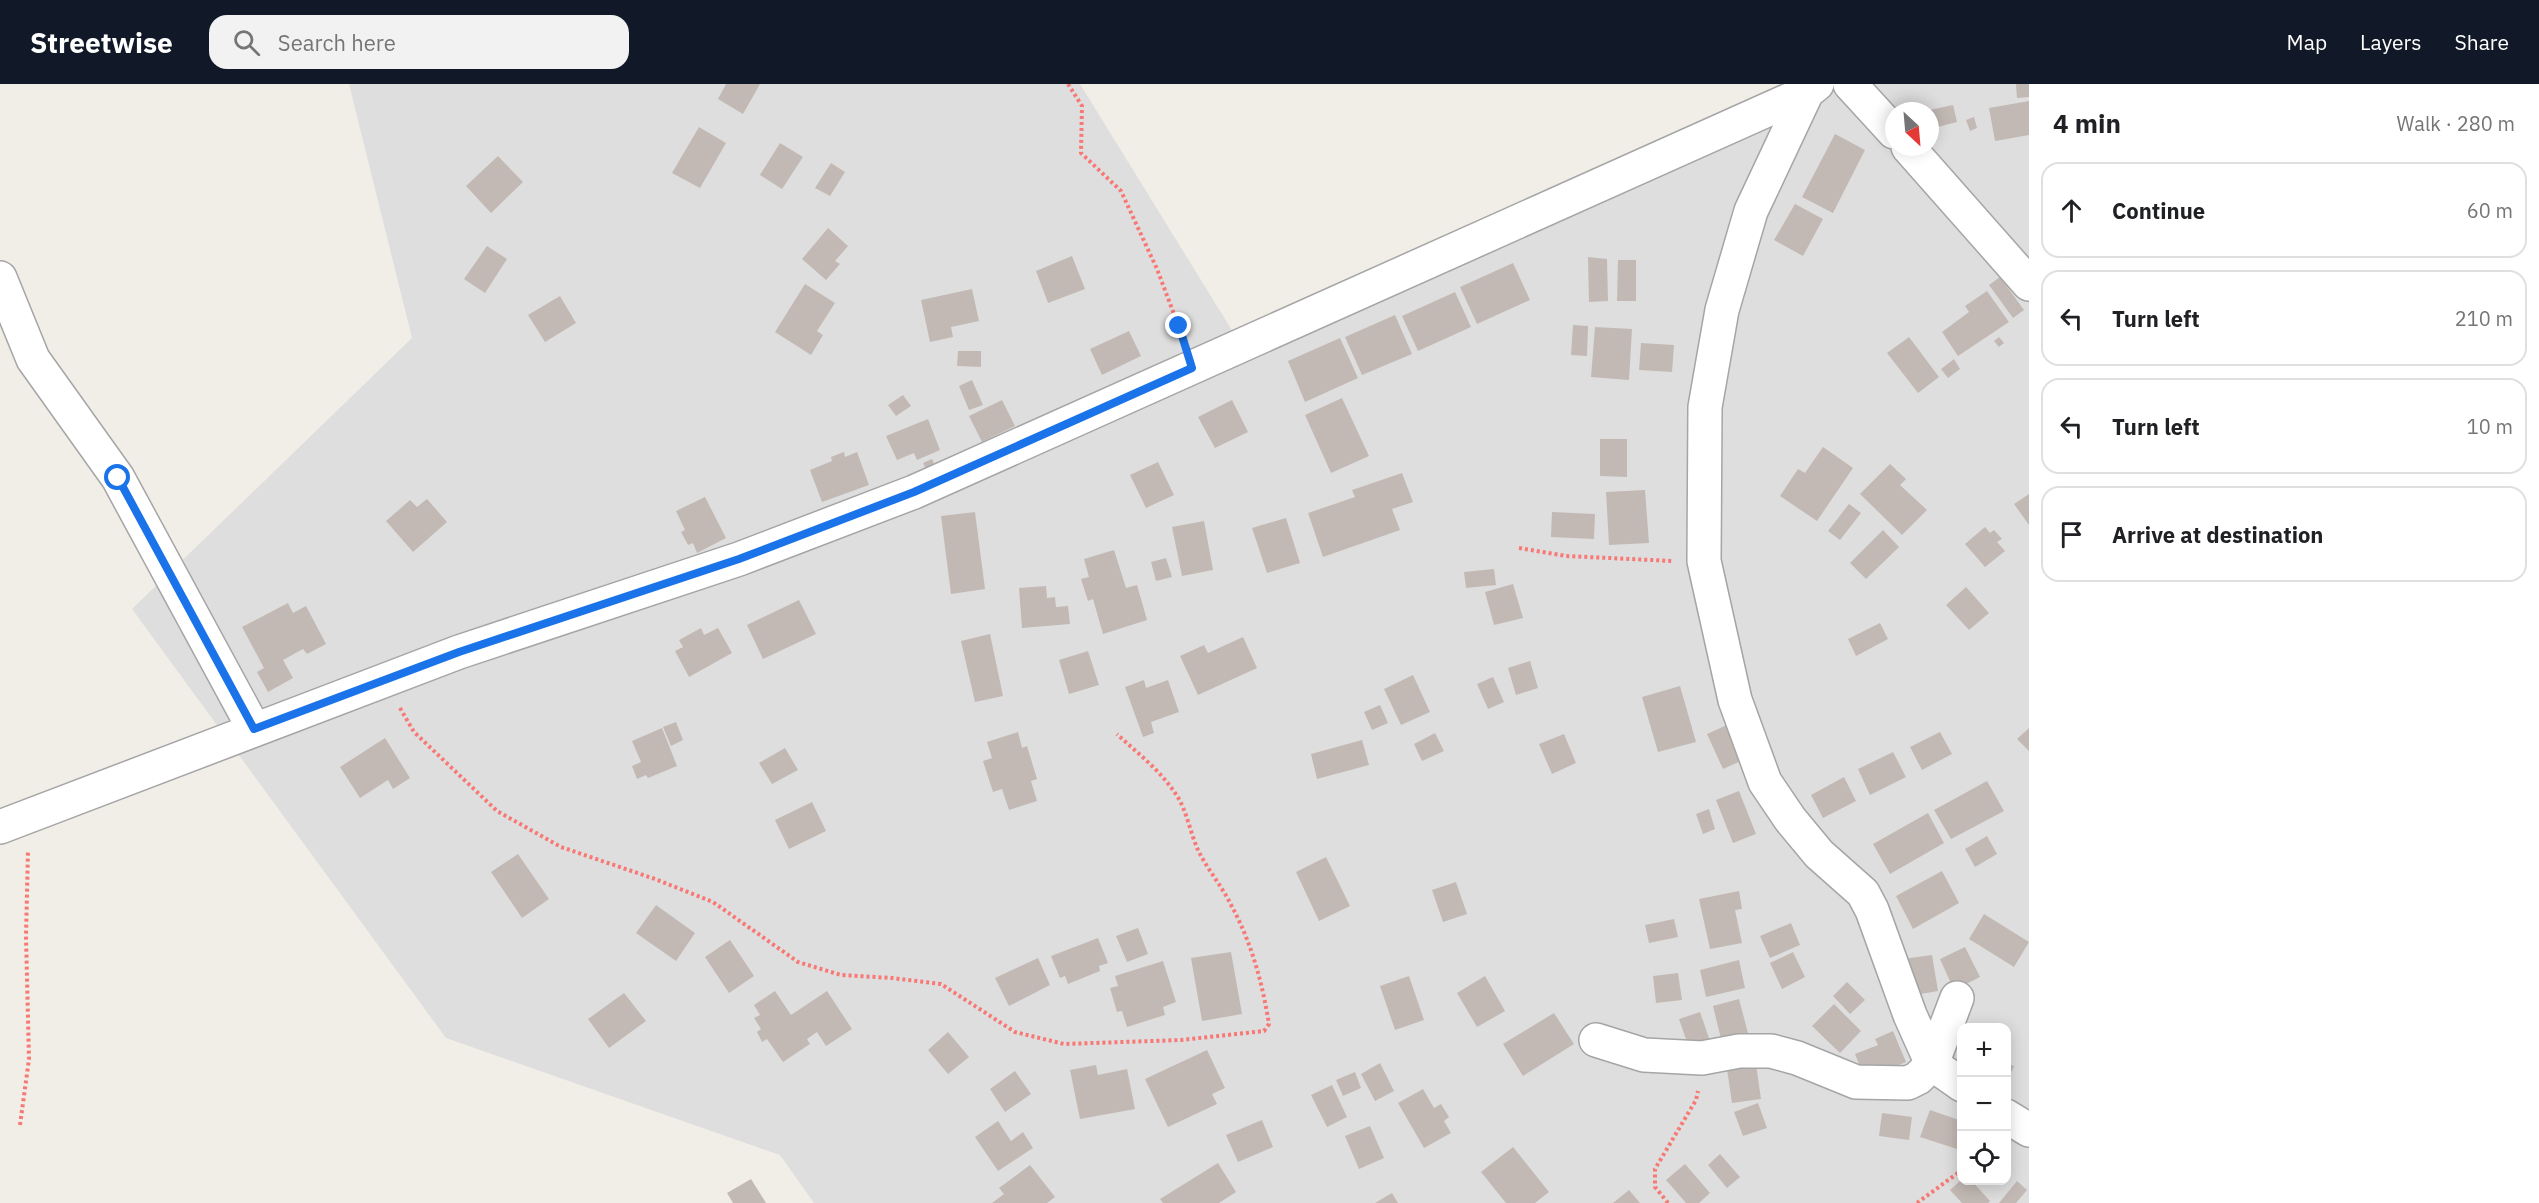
<!DOCTYPE html>
<meta charset="utf-8">
<style>
:root{--surface:#fff;--page:#f2f2f2;--text:#202124;--muted:#757577;--line:#e0e0e0;--accent:#111827}
body{margin:0;font-family:"IBM Plex Sans",sans-serif;background:var(--page);color:var(--text)}
.controls{position:absolute;right:18px;bottom:18px;display:grid;overflow:hidden;border-radius:12px;box-shadow:0 3px 15px #0003}
.controls button{width:54px;height:54px;display:grid;place-items:center;padding:0;border:0;border-bottom:2px solid var(--line);background:var(--surface);color:var(--text);font:30px sans-serif}
.compass{position:absolute;left:1885px;top:18px;width:54px;height:54px;border-radius:50%;background:var(--surface);box-shadow:0 3px 15px #0003;rotate:154deg}
.stop{position:absolute;width:18px;height:18px;margin:-14px;border:4px solid #1a73e8;border-radius:50%;background:#fff}
.stop.end{background:#1a73e8;border-color:#fff;box-shadow:0 2px 6px #0008}
.list{margin:0;padding:0;list-style:none}
h2{display:flex;justify-content:space-between;align-items:center;height:78px;margin:0;padding:0 24px;font-size:26px}
h2 small{font-size:20px;font-weight:400;color:var(--muted)}
.list li{display:grid;grid-template-columns:39px 1fr auto;gap:18px;align-items:center;box-sizing:border-box;height:96px;margin:0 12px 12px;padding:0 12px;border:2px solid var(--line);border-radius:18px}
.list b{display:block;font-size:22px;white-space:nowrap}
.list em{font-size:20px;font-style:normal;color:var(--muted)}
.icon{flex:none;width:33px;height:33px;fill:none;stroke:currentColor;stroke-width:2;stroke-linecap:round;stroke-linejoin:round}
.map{position:relative;flex:none;width:2029px;height:1119px;overflow:hidden}
header{display:flex;align-items:center;gap:36px;box-sizing:border-box;height:84px;padding:0 30px;background:var(--accent);color:#fff}
header strong{font-size:28px}
nav{display:flex;gap:33px;margin-inline-start:auto;font-size:21px}
.search{width:420px;height:54px;background:var(--page);display:flex;align-items:center;gap:15px;box-sizing:border-box;padding:0 21px;border-radius:18px;color:var(--muted);font-size:22px}
main{display:flex}
aside{flex:1;background:var(--surface)}
.map>svg:first-child{display:block}
.residential{fill:#dfdede;fill-rule:evenodd}
.building{fill:#c2b9b4}
.lines{fill:none;stroke-linecap:round;stroke-linejoin:round}
.minor-casing{stroke:#a5a5a5;stroke-width:36}
.path{stroke:#f77874;stroke-width:4;stroke-dasharray:3 3;stroke-linecap:butt}
.minor{stroke:#fff;stroke-width:33}
.route{stroke:#1a73e8;stroke-width:8}
</style>
<header>
<strong>Streetwise</strong>
<div class="search"><svg class="icon" aria-label="search" viewBox="0 0 24 24"><circle cx="10" cy="10" r="6"/><path d="M15 15l6 6"/></svg>Search here</div>
<nav><a>Map</a><a>Layers</a><a>Share</a></nav>
</header>
<main>
<div class="map">
<svg width="2029" height="1119" viewBox="0 0 2029 1119">
<rect width="100%" height="100%" fill="#f1eee8"/>
<!-- residential -->
<path class="residential" d="M349 0H1080L1233 248 1802 0H2029V1119H814L780 1071 446 954 132 525 412 254ZM1894 27H1930V63H1894ZM1962 944H2006V1096H1962Z"/>
<!-- building -->
<path class="building" d="M726 0H760L743 30 718 15Z
M2016 0H2029V13L2017 14Z
M2029 17V51L1995 57 1989 24Z
M1953 21 1957 38 1930 45V26Z
M1974 33 1977 44 1970 47 1966 36Z
M699 43 726 59 700 104 672 89Z
M1835 50 1865 66 1833 129 1802 113Z
M780 59 803 73 782 105 760 91Z
M498 72 523 98 491 129 466 102Z
M831 79 845 88 830 112 815 104Z
M1795 120 1823 135 1803 172 1774 156Z
M828 144 848 162 835 177 840 180 826 196 802 175Z
M487 162 507 175 485 209 464 195Z
M1072 172 1085 205 1048 219 1036 187Z
M1588 173 1607 175 1608 217 1589 218Z
M1618 176H1636V217H1617Z
M1513 179 1530 216 1477 240 1460 203Z
M2000 193 2024 226 2013 234 1989 201Z
M805 200 835 219 817 247 823 251 811 271 775 248Z
M972 205 979 237 951 243 953 253 930 258 921 216Z
M1987 207 2009 238 1958 272 1942 248 1969 228 1965 222Z
M1455 208 1471 243 1418 267 1402 232Z
M560 212 576 239 545 258 528 231Z
M1395 231 1412 270 1362 291 1345 253Z
M1573 241 1588 242 1587 272 1571 271Z
M1595 243 1632 245 1629 296 1591 293Z
M1129 247 1141 272 1102 291 1090 265Z
M1909 253 1939 293 1918 309 1887 269Z
M1999 253 2004 259 1999 263 1994 257Z
M1340 254 1358 294 1305 318 1288 277Z
M1641 259 1674 261 1672 288 1639 286Z
M958 267H981V283L957 282Z
M1954 275 1960 285 1948 294 1941 285Z
M972 296 983 321 969 326 959 302Z
M903 311 911 322 896 332 888 321Z
M1342 314 1369 372 1331 389 1305 331Z
M1002 316 1015 342 982 358 969 332Z
M1232 316 1248 348 1215 364 1198 333Z
M928 335 940 366 917 376 914 369 897 376 886 352Z
M1600 355H1627V393L1600 392Z
M1823 363 1853 384 1817 437 1780 412 1798 385 1805 389Z
M844 368 845 373 857 368 869 401 822 418 810 386 832 377 831 373Z
M932 375 937 386 928 390 923 379Z
M1158 378 1174 411 1146 424 1130 391Z
M1890 380 1906 395 1900 401 1927 426 1902 451 1860 410Z
M1402 389 1413 418 1392 425 1400 446 1323 473 1308 429 1355 413 1352 406Z
M1645 406 1649 459 1609 461 1606 408Z
M2029 410V441L2014 420Z
M705 413 726 454 697 469 693 459 688 461 681 448 685 446 676 427Z
M427 415 447 438 413 468 386 437 410 416 417 423Z
M1849 420 1861 429 1840 456 1828 447Z
M975 428 985 505 951 510 941 432Z
M1552 428 1595 430 1594 455 1551 453Z
M1286 434 1300 479 1267 489 1252 444Z
M1204 437 1213 486 1182 492 1172 443Z
M1985 443 1990 449 1994 446 2002 455 1997 458 2005 467 1985 483 1965 460Z
M1883 446 1899 463 1866 495 1850 479Z
M1114 466 1126 504 1137 501 1147 536 1103 550 1093 515 1088 517 1081 495 1089 493 1084 475Z
M1166 474 1172 493 1156 497 1151 478Z
M1494 485 1496 501 1466 504 1464 488Z
M1513 500 1523 534 1494 541 1485 508Z
M1046 502 1047 514 1055 513 1056 523 1068 522 1070 540 1022 544 1019 504Z
M1966 503 1989 529 1969 546 1946 521Z
M799 516 816 550 763 575 747 541Z
M288 519 293 529 306 522 326 560 307 570 303 565 283 576 293 594 268 608 257 588 264 584 242 543Z
M1880 539 1888 555 1856 572 1848 555Z
M701 544 704 551 718 544 732 569 689 593 675 567 683 563 679 556Z
M990 550 1003 612 975 618 961 557Z
M1243 553 1257 584 1198 611 1180 572 1204 561 1208 569Z
M1088 567 1099 601 1069 610 1059 576Z
M1530 577 1538 604 1516 611 1508 584Z
M1413 591 1430 628 1401 641 1384 605Z
M1493 593 1504 618 1488 625 1477 600Z
M1144 596 1146 604 1168 596 1179 628 1151 638 1154 649 1143 653 1125 603Z
M1680 602 1696 658 1658 668 1642 613Z
M1380 621 1388 639 1372 646 1364 628Z
M676 638 683 656 671 662 663 643Z
M1727 641 1743 676 1723 685 1707 650Z
M662 644 677 682 648 694 646 691 637 695 632 682 641 678 632 657Z
M2029 644V667L2017 655Z
M1018 648 1022 664 1027 662 1037 695 1031 697 1037 717 1009 726 1002 705 993 708 983 677 992 674 987 658Z
M1940 648 1952 670 1922 686 1910 663Z
M1435 649 1444 667 1422 677 1414 660Z
M1564 650 1576 679 1552 690 1539 660Z
M385 654 410 694 393 705 388 696 360 714 340 683Z
M1362 656 1369 681 1317 695 1311 670Z
M785 664 798 686 772 700 759 679Z
M1893 668 1906 693 1870 711 1858 685Z
M1844 693 1856 717 1823 734 1811 711Z
M1987 697 2004 727 1951 755 1934 726Z
M1739 707 1756 750 1733 759 1716 716Z
M812 718 826 747 789 765 775 736Z
M1709 725 1715 745 1703 750 1696 730Z
M1928 729 1944 759 1890 790 1873 760Z
M1987 752 1997 770 1975 783 1965 765Z
M518 770 549 815 522 834 491 788Z
M1326 773 1350 822 1319 837 1296 788Z
M1942 787 1959 819 1913 845 1896 812Z
M1456 798 1467 830 1443 838 1432 806Z
M1739 807 1742 825 1735 826 1742 859 1710 865 1699 815Z
M656 821 695 849 676 877 636 849Z
M1984 830 2029 858 2014 883 1969 855Z
M1674 835 1678 853 1649 859 1645 841Z
M1791 839 1800 861 1770 874 1760 852Z
M1138 844 1148 870 1127 878 1116 852Z
M1098 854 1108 879 1099 882 1100 887 1068 900 1065 892 1060 894 1051 872Z
M730 856 754 892 729 909 705 873Z
M1965 863 1980 893 1954 906 1940 875Z
M1231 868 1242 930 1202 937 1191 874Z
M1793 868 1805 893 1782 905 1770 879Z
M1932 871 1938 907 1909 912 1903 875Z
M1038 874 1050 901 1009 922 995 894Z
M1739 876 1745 904 1706 913 1700 886Z
M1163 877 1176 918 1163 923 1165 931 1127 943 1122 927 1117 928 1110 904 1118 902 1115 892Z
M1678 889 1682 916 1656 919 1653 892Z
M1409 892 1424 936 1395 946 1380 902Z
M1485 892 1505 927 1477 943 1457 909Z
M1847 898 1865 916 1850 930 1833 912Z
M775 907 791 931 827 907 852 945 826 962 817 948 807 955 810 960 783 978 767 955 762 958 757 948 761 945 754 934 760 931 754 921Z
M624 909 646 937 609 964 588 935Z
M1739 915 1749 953 1722 959 1713 922Z
M1834 920 1861 947 1840 969 1812 942Z
M1700 928 1711 960 1690 967 1679 935Z
M1554 929 1574 960 1523 992 1503 960Z
M1893 947 1906 978 1865 995 1855 970 1878 961 1875 955Z
M948 948 969 973 948 990 928 966Z
M1207 966 1225 1004 1212 1010 1217 1020 1168 1043 1145 995Z
M1380 979 1394 1007 1375 1017 1361 990Z
M2006 979 2014 982 2007 999H2006Z
M1756 980 1761 1015 1732 1019 1727 985Z
M1096 981 1098 991 1127 985 1135 1025 1080 1035 1070 986Z
M1015 987 1031 1010 1005 1028 990 1005Z
M1355 988 1361 1004 1343 1012 1336 996Z
M1332 1001 1347 1033 1327 1043 1311 1011Z
M1423 1005 1434 1024 1441 1020 1449 1033 1444 1037 1451 1049 1424 1064 1398 1019Z
M1758 1019 1767 1044 1743 1052 1734 1028Z
M1930 1026 1962 1037V1053L1957 1065 1920 1053Z
M1882 1029 1912 1033 1909 1056 1879 1052Z
M1262 1036 1273 1063 1238 1078 1226 1051Z
M998 1037 1011 1057 1023 1048 1033 1064 998 1087 975 1053Z
M1370 1042 1384 1074 1359 1085 1345 1052Z
M1513 1063 1549 1108 1535 1119H1506L1481 1088Z
M1720 1070 1740 1093 1727 1104 1708 1081Z
M1218 1079 1236 1108 1219 1119H1163L1160 1115Z
M1685 1080 1710 1109 1699 1119H1686L1666 1096Z
M1030 1081 1055 1113 1047 1119H992L1004 1110 999 1104Z
M751 1095 766 1119H733L727 1109Z
M1961 1096H1971L1990 1117 1988 1119H1962L1950 1106Z
M2017 1097 2027 1106 2016 1119H1999Z
M1629 1106 1640 1119H1613Z
M1392 1109 1398 1119H1375Z"/>
<g class="lines">
<defs>
<path id="minor" d="M1850 0 1894 48
M1807 8 1751 127 1722 226 1705 323 1704 477 1735 616 1765 698 1790 735 1819 770 1863 809 1872 826 1910 931 1932 980 1962 1001
M1908 63 2029 200
M0 194 33 275 118 394 254 645
M0 743 459 568 739 475 914 408 1807 8 1817 0
M1596 956 1644 971 1702 974 1739 967H1771L1797 974 1856 998 1908 999 1918 994 1932 980 1957 914
M2006 1032 2029 1046"/>
</defs>
<!-- minor casing -->
<use href="#minor" class="minor-casing"/>
<!-- path -->
<path class="path" d="M1068 0 1082 22 1081 69 1121 107 1157 185 1183 254
M1519 464 1566 472 1673 477
M400 624 414 648 497 727 561 763 655 795 713 818 798 878 841 891 892 894 941 900 1015 948 1064 960 1181 956 1264 947 1269 940C1262 897 1251 857 1230 819 1221 801 1208 786 1199 768 1190 750 1187 725 1175 709 1160 686 1137 669 1117 650
M20 1041 29 975 26 852 28 766
M1668 1119 1655 1103V1085L1696 1016 1698 1007
M1917 1119 1962 1086"/>
<!-- minor -->
<use href="#minor" class="minor"/>
</g>
<g class="lines">
<!-- route -->
<path class="route" d="M118 394 254 645 459 568 739 475 914 408 1192 284 1179 242"/>
</g>
</svg>
<div class="controls">
<button>+</button>
<button>−</button>
<button><svg class="icon" aria-label="locate" viewBox="0 0 24 24"><circle cx="12" cy="12" r="6"/><path d="M12 2v4M12 18v4M2 12h4M18 12h4"/></svg></button>
</div>
<svg class="compass" viewBox="-18 -18 36 36"><path d="M0-13l5 13h-10z" fill="#e53935"/><path d="M0 13l5-13h-10z" fill="#757577"/></svg>
<div class="stop" style="left:118px;top:394px"></div>
<div class="stop end" style="left:1179px;top:242px"></div>
</div>
<aside>
<h2>4 min<small>Walk · 280 m</small></h2>
<ul class="list">
<li><svg class="icon" aria-label="ahead" viewBox="0 0 24 24"><path d="M12 20V5M6 11l6-6 6 6"/></svg><div><b>Continue</b></div><em>60 m</em></li>
<li><svg class="icon" aria-label="left" viewBox="0 0 24 24"><path d="M17 20v-9H6M10 6l-5 5 5 5"/></svg><div><b>Turn left</b></div><em>210 m</em></li>
<li><svg class="icon" aria-label="left" viewBox="0 0 24 24"><path d="M17 20v-9H6M10 6l-5 5 5 5"/></svg><div><b>Turn left</b></div><em>10 m</em></li>
<li><svg class="icon" aria-label="arrive" viewBox="0 0 24 24"><path d="M6 21V4h12l-3 4 3 4H6"/></svg><div><b>Arrive at destination</b></div></li>
</ul>
</aside>
</main>
